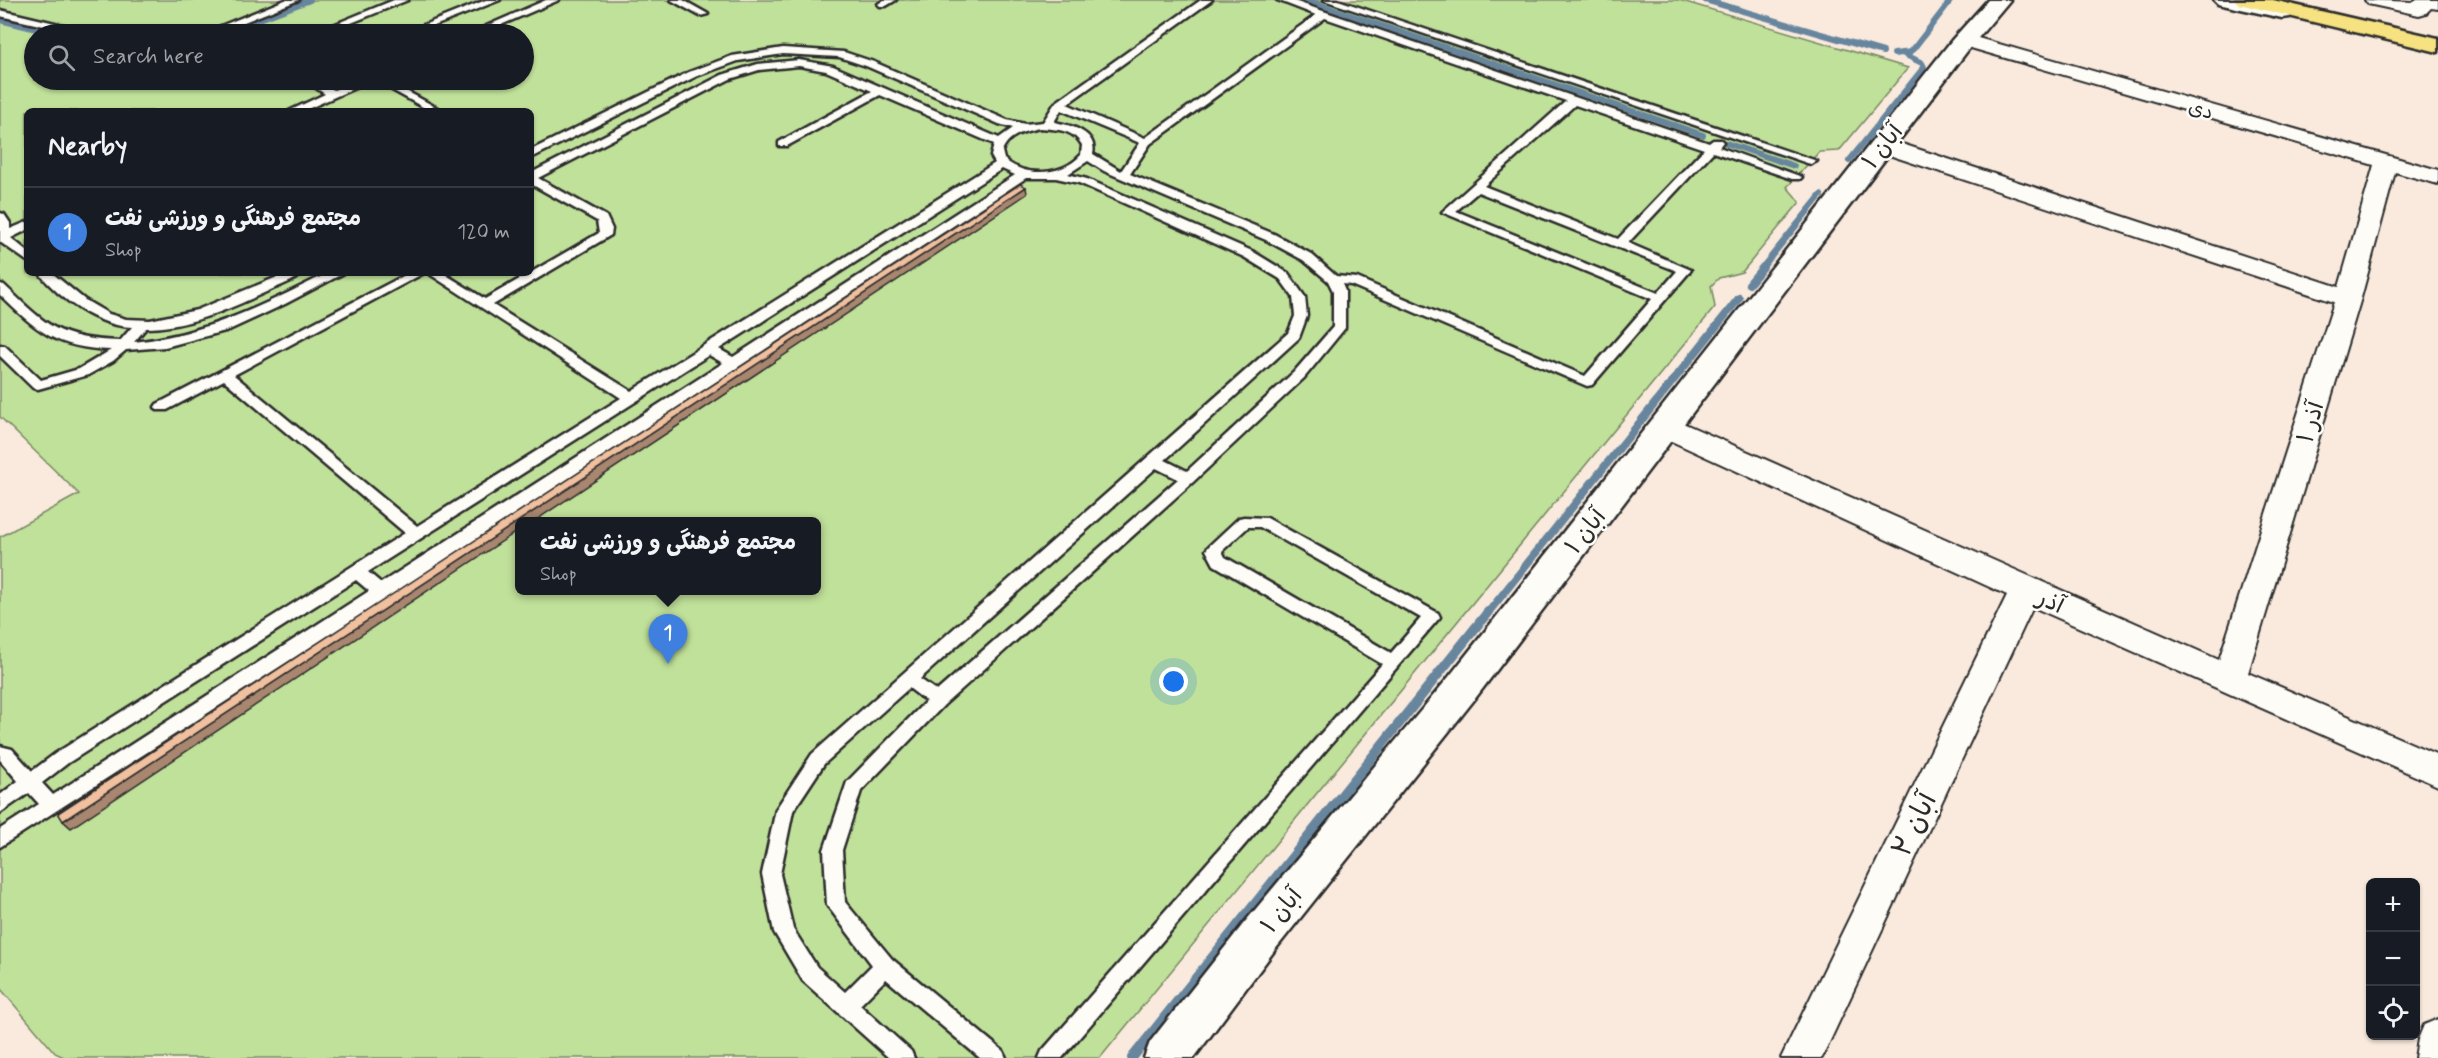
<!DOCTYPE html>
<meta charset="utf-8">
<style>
:root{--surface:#171b24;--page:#20242c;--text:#f1f3f6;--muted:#9ea1a6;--line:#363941;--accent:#c8321e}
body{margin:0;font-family:Mynerve,"Playpen Sans Arabic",sans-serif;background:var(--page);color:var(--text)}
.controls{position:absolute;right:18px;bottom:18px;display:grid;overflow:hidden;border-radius:9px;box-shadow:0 2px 4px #0004}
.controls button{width:54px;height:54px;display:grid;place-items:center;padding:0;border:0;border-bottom:2px solid var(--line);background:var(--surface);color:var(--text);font:30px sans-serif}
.you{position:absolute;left:1174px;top:682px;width:21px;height:21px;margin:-15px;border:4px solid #fff;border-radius:50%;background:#1a73e8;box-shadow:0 0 0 9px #1a73e833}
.badge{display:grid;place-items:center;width:39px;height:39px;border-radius:50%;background:var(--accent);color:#fff;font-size:20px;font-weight:700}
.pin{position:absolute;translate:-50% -50px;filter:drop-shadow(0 2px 3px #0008)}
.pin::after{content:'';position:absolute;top:32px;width:21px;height:18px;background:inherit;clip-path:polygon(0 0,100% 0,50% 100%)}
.popup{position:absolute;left:515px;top:517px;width:306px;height:78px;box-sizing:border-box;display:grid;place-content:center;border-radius:9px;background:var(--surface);filter:drop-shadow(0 2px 4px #0005);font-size:20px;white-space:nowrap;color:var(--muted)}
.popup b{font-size:22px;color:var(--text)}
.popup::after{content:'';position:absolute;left:50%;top:100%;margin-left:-12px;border:12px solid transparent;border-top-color:var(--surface)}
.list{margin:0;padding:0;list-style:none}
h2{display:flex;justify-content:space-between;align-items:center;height:78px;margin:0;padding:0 24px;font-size:26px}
h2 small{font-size:20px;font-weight:400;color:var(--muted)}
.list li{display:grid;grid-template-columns:39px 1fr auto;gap:18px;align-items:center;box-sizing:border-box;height:90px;padding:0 24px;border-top:2px solid var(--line)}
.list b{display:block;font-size:22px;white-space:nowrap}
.list p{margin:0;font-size:20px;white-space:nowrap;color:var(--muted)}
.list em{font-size:20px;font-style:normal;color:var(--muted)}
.icon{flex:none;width:33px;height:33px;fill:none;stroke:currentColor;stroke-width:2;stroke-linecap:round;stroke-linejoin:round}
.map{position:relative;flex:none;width:2438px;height:1058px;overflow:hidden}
.search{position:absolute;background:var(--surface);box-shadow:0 2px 4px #0004;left:24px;top:24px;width:510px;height:66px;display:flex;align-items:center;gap:15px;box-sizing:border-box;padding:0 21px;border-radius:33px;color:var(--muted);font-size:22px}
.panel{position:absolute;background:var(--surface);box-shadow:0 2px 4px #0004;left:24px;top:108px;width:510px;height:168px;border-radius:9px}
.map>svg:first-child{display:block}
.green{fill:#c0e19a;stroke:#768662;stroke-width:1.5;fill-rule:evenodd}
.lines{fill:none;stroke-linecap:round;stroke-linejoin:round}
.stream-far2{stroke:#67859e;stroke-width:6}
.stream-far1{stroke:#67859e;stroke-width:8}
.stream{stroke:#67859e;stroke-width:10}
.service-casing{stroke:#2b2b2b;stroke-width:5}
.minor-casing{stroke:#2b2b2b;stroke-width:4}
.tertiary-casing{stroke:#2b2b2b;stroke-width:5}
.primary-casing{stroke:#2b2b2b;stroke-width:5}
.service{fill:#fdfcf7;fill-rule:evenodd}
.minor{fill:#fdfcf7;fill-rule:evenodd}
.tertiary{fill:#fdfcf7;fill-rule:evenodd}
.primary{fill:#f7e281;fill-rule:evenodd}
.shaded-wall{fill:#a8866f;stroke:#2b2b2b;stroke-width:1.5}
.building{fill:#f0c09f;stroke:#2b2b2b;stroke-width:1.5}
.labels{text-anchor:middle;stroke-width:5;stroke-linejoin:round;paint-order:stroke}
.far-street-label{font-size:20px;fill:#2b2b2b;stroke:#fdfcf7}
.street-label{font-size:24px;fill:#2b2b2b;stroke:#fdfcf7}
.near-street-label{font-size:28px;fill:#2b2b2b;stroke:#fdfcf7}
</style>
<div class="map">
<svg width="2438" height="1058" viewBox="0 0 2438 1058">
<rect width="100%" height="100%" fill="#f9eadd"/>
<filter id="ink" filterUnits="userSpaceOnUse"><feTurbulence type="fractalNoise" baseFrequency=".0167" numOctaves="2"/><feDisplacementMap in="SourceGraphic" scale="12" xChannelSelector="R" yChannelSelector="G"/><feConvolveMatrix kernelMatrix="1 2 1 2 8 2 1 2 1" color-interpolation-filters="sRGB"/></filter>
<g filter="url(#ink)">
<!-- green -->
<path class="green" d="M0 0H1679L1908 68 1839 151 1819 152 1787 187 1800 202 1742 272 1719 278 1711 286 1715 307 1100 1058H66L55 1053 0 988V537L79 494 0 417ZM34 34H524V80H34ZM27 111H531V273H27ZM520 522H816V590H520Z"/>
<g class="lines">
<!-- stream-far2 -->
<path class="stream-far2" d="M1306 0 1703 135
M1705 0 1883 52
M0 20 57 34
M220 34 310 0
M1894 54 1911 52 1951 0
M1726 143 1794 166
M1849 161 1924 67 1922 63 1904 54
M1761 269 1821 195"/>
<!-- stream-far1 -->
<path class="stream-far1" d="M1749 284 1763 267
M1487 614 1739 298"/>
<!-- stream -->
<path class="stream" d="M1132 1058 1488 612"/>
<defs>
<path id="service" d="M285 0H299L214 34H201Z
M394 0H408L324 34H311Z
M486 0H500L414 34H401Z
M546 0H559L480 34H468Z
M671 0H683L708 14 700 16Z
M884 0H896L886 6H880L878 4Z
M1201 0H1212L1067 104 1145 138 1316 15 1277 0H1291L1709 143 1713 140H1721L1723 142 1719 147 1802 177 1800 179H1792L1713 152 1628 243 1691 270 1592 385 1587 386 1351 285 1342 284 1345 291V328L1304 378 1193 482 944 705 861 791 842 850 845 902 892 959 1003 1051 1006 1058H980L886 979 860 1005 911 1051 914 1058H889L803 981 774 932 762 874 776 809 812 754 1288 333 1295 316 1293 297 1280 279 1244 257 1079 183 1056 178H1026L388 597 0 847V829L39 804 29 793 0 813V795L18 781 0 760V746L12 749 32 771 56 753 405 533 224 380 167 410H157L155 407 157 404 409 273H424L234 375 417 526 621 398 428 273H443L485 299 599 233 597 221 531 184V173L722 75 758 64 799 60 833 66 999 138 1013 128 999 124 866 66 839 57 783 54 738 61 697 76 535 156 531 157V150L689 72 732 56 783 48 844 52 874 62 1007 120 1025 124 1043 122 1055 103ZM1325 18 1566 101 1442 212 1652 299 1585 376 1357 278 1336 276 1311 254 1274 234 1130 174 1150 144ZM799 66 826 71 872 91 779 142V146H787L880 95 994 144 991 156 995 163 631 391 493 305 611 235 612 229 606 216 538 178 730 79 759 70ZM1575 105 1704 149 1618 239 1484 186ZM1061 110 1140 143 1121 171 1093 154C1098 132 1070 125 1054 122ZM1040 128C1056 130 1072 128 1082 145L1081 155C1062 176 1025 178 1004 159L1002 151C1008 135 1025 131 1040 128ZM1088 161 1104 171 1266 240 1303 260 1328 281 1333 291V327L1294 372 1187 471 1165 460 1299 338 1307 316 1305 297 1288 273 1252 251 1087 179 1068 174ZM1002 169 1015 175 733 357 719 349ZM1478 192 1677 271 1658 293 1456 211ZM709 355 723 363 381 583 368 572ZM1156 468 1178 479 937 691 920 679ZM356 580 369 591 53 795 42 783 68 763ZM909 688 926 701 847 782 824 850 827 905 872 965 845 992 817 967 793 929 780 874 793 811 824 764Z
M1324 0H1338L1817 161 1811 164 1807 163Z
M0 10 93 32 94 34H79L0 16Z
M304 80H316L334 90 360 80H373L303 111H289L325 94Z
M374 80H386L443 111H430Z
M0 213 4 214 10 223V229L27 222V230L11 238 27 251V261L0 242Z
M39 273H52L85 300 109 314 126 319 150 320 197 310 287 273H303C296 280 284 284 275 288 235 306 190 328 146 328L134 342C207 334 264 305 328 273H344L285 304 229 330 165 347 126 350 113 361 88 375 38 389 33 388 0 356V345L5 346 41 380 79 369 111 350C56 348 38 332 0 295V284L4 285C47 326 58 339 120 341L132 327C97 326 60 299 39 273Z
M1244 517 1267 518 1438 613 1440 617 1062 1058H1039L1042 1051 1382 664 1214 565 1206 550 1209 546 1239 518ZM1248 527H1260L1421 618 1391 653 1225 557 1222 551Z"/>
<path id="minor" d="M2365 0 2414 2 2417 0H2438V9L2431 8 2426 13 2419 15 2368 4Z
M1964 34 2438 170V184L2395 172 2361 298 2248 673 2438 755V786L2033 607 1822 1058H1781L2007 595 1656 434 1652 427 1656 420 1666 418 1676 420 2219 660 2334 302 1874 150 1871 145 1874 140 1882 138 1890 140 2339 287 2374 165 1957 44 1954 40 1957 36Z
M2438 1019V1058H2415L2418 1039 2424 1025Z"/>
<path id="tertiary" d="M1988 0H2010L1968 50 1474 700 1274 951 1194 1058H1144L1150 1042 1244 923 1448 678 1952 40Z
M2214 0H2255L2290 7 2293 12 2290 17 2282 18 2218 4Z"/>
<path id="primary" d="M2235 0H2273L2438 38V52L2239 4Z"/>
</defs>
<!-- service casing -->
<use href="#service" class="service-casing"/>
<!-- minor casing -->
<use href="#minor" class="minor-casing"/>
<!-- tertiary casing -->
<use href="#tertiary" class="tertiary-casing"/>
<!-- primary casing -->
<use href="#primary" class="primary-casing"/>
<!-- service -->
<use href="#service" class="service"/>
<!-- minor -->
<use href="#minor" class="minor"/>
<!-- tertiary -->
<use href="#tertiary" class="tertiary"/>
<!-- primary -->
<use href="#primary" class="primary"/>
</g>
<!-- shaded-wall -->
<path class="shaded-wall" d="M1026 187 1027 194 533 522H519V530L71 828 63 821Z"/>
<!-- building -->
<path class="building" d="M1020 184 1026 187 63 821 58 813Z"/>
</g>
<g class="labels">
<!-- far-street labels -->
<g class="far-street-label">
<text transform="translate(2201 109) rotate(16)" y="7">دی</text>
</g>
<!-- street labels -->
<g class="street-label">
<text transform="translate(1882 146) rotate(-52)" y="8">آبان ۱</text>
<text transform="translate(2310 422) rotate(-73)" y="8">آذر ۱</text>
<text transform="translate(1585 531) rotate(-52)" y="8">آبان ۱</text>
<text transform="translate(2051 601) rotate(24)" y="8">آذر</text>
<text transform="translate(1281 910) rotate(-51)" y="8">آبان ۱</text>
</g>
<!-- near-street labels -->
<g class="near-street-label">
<text transform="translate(1913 824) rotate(-64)" y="10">آبان ۲</text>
</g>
</g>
</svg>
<div class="controls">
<button>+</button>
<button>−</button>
<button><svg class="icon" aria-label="locate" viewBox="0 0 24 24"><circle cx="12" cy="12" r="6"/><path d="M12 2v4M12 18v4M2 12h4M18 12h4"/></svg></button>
</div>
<div class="you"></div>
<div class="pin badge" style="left:668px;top:664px;background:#3f7fe0">1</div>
<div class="popup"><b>مجتمع فرهنگى و ورزشى نفت</b>Shop</div>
<div class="search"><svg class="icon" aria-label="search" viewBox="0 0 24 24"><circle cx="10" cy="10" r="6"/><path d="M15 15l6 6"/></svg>Search here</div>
<section class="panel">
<h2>Nearby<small></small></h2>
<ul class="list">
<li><span class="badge" style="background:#3f7fe0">1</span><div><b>مجتمع فرهنگى و ورزشى نفت</b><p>Shop</p></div><em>120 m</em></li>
</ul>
</section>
</div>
